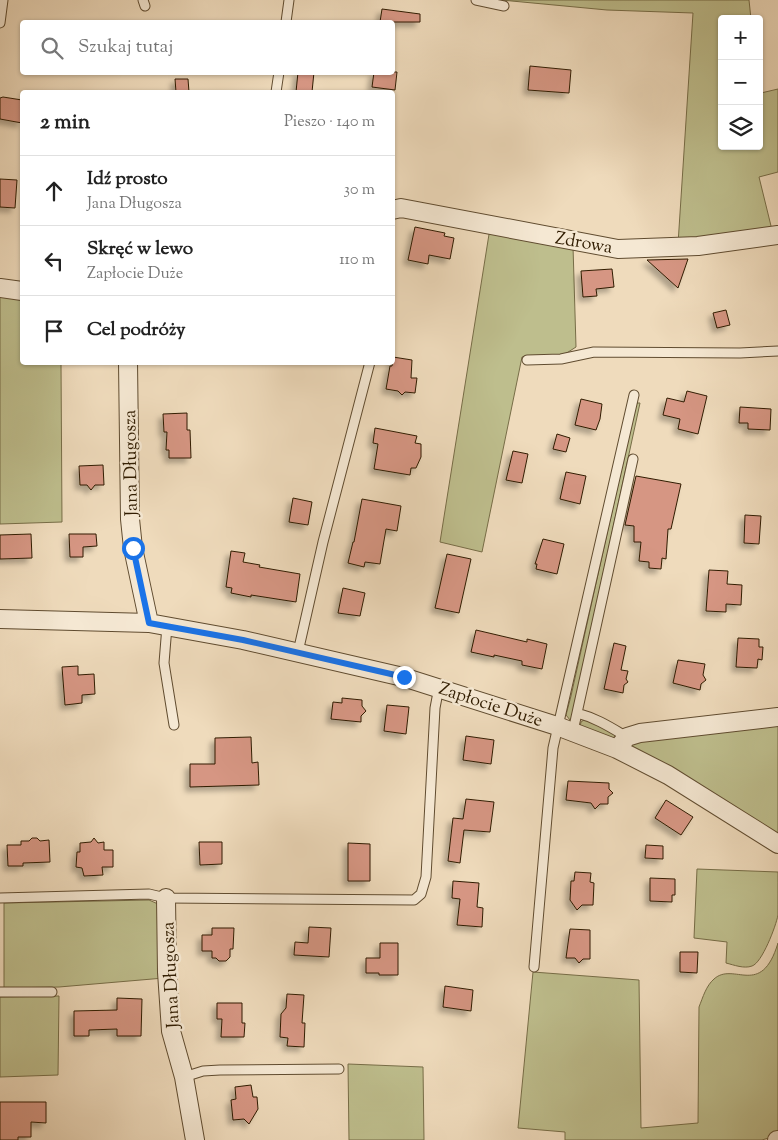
<!DOCTYPE html>
<html lang="pl">
<meta charset="utf-8">
<style>
:root{--surface:#fff;--page:#f2f2f2;--text:#222;--muted:#767676;--line:#e0e0e0}
body{margin:0;font-family:"Sorts Mill Goudy",serif;background:var(--page);color:var(--text)}
.controls{position:absolute;right:15px;top:15px;display:grid;overflow:hidden;border-radius:5px;box-shadow:0 1px 4px #0004}
.controls button{width:45px;height:45px;display:grid;place-items:center;padding:0;border:0;border-bottom:1px solid var(--line);background:var(--surface);color:var(--text);font:25px sans-serif}
.stop{position:absolute;width:15px;height:15px;margin:-11px;border:4px solid #1a73e8;border-radius:50%;background:#fff}
.stop.end{background:#1a73e8;border-color:#fff;box-shadow:0 1px 5px #0008}
.list{margin:0;padding:0;list-style:none}
h2{display:flex;justify-content:space-between;align-items:center;height:65px;margin:0;padding:0 20px;font-size:21px}
h2 small{font-size:16px;font-weight:400;color:var(--muted)}
.list li{display:grid;grid-template-columns:32px 1fr auto;gap:15px;align-items:center;box-sizing:border-box;height:70px;padding:0 20px;border-top:1px solid var(--line)}
.list b{display:block;font-size:19px;white-space:nowrap}
.list p{margin:0;font-size:16px;white-space:nowrap;color:var(--muted)}
.list em{font-size:16px;font-style:normal;color:var(--muted)}
.icon{flex:none;width:28px;height:28px;fill:none;stroke:currentColor;stroke-width:2;stroke-linecap:round;stroke-linejoin:round}
.map{position:relative;flex:none;width:778px;height:1140px;overflow:hidden}
.search{position:absolute;background:var(--surface);box-shadow:0 1px 4px #0004;left:20px;top:20px;width:375px;height:55px;display:flex;align-items:center;gap:12px;box-sizing:border-box;padding:0 18px;border-radius:5px;color:var(--muted);font-size:19px}
.panel{position:absolute;background:var(--surface);box-shadow:0 1px 4px #0004;left:20px;top:90px;width:375px;height:275px;border-radius:5px}
.map>svg:first-child{display:block}
.green{fill:#bebe8d;stroke:#776d47}
.building{fill:#d69683;stroke:#301c01;filter:url(#shadow)}
.lines{fill:none;stroke-linecap:round;stroke-linejoin:round}
.lane-casing{stroke:#604c30;stroke-width:11}
.street-casing{stroke:#604c30;stroke-width:20}
.lane{stroke:#f5e8d3;stroke-width:9}
.street{stroke:#f5e8d3;stroke-width:18}
.route{stroke:#1a73e8;stroke-width:6}
.labels{text-anchor:middle;stroke-width:5;stroke-linejoin:round;paint-order:stroke}
.street-label{font-size:18px;fill:#301c01;stroke:#f5e8d3}
</style>
<div class="map">
<svg width="778" height="1140" viewBox="0 0 778 1140">
<defs>
<filter id="shadow"><feDropShadow dx="-4.5" dy="4.5" stdDeviation="2.5" flood-color="#0004"/></filter>
</defs>
<rect width="100%" height="100%" fill="#efdbbc"/>
<filter id="stains"><feTurbulence type="fractalNoise" baseFrequency=".004" numOctaves="4"/><feColorMatrix values="0 0 0 0 .2 0 0 0 0 .09 0 0 0 0 .02 0 0 0 .5 -.17"/></filter>
<radialGradient id="worn" r=".72"><stop offset=".6" stop-color="#630" stop-opacity="0"/><stop offset="1" stop-color="#630" stop-opacity=".3"/></radialGradient>
<!-- green -->
<path class="green" d="M501 0H749L751 19H722V146H759V80L761 93 778 89V172L759 177 772 230 678 244 693 13 607 10Z
M490 228 573 246 576 347 562 356 522 357 482 552 440 542Z
M0 292 22 294V362L61 363 62 522 0 524Z
M636 403H640L572 718 570 720 566 715 571 696Z
M584 720 600 724 619 736 607 739 580 727 581 722Z
M778 723V838L627 748 633 742Z
M697 869 778 872C778 886 778 902 778 915 776 926 762 963 752 966 744 969 734 965 726 963L727 942 694 938Z
M149 900 158 904 164 978 59 987 4 988V903Z
M778 943V1135L762 1140H565V1132L518 1128 533 972 639 980 641 1128 698 1123 699 1007C703 997 706 986 714 979 734 961 761 999 778 943Z
M59 996 58 1075 0 1077V997Z
M348 1064 423 1067 424 1140H349Z"/>
<!-- building -->
<path class="building" d="M382 9 420 14V22H380Z
M530 66 571 70 569 93 528 90Z
M298 72H314L312 92H296Z
M374 72H397L395 90 372 87Z
M175 79H188L189 92H176Z
M3 97 22 100V123L0 119V98Z
M0 179 17 180 15 208 0 207Z
M415 227 445 233 444 236 454 238 450 259 429 255 428 264 408 260Z
M688 259 678 288 647 260Z
M612 269 614 287 596 289 597 296 583 297 581 271Z
M726 310 730 325 717 328 713 313Z
M393 357 412 360 411 378H417L415 393 405 392 402 395 398 391 386 389 390 366H392Z
M687 391 707 396 698 434 678 429 680 419 663 415 667 398 684 402Z
M581 399 602 404 600 419 596 430 575 425Z
M740 407 771 409 770 430 748 429V423H739Z
M187 413V430H190L191 458H169V450H166L167 432H164L163 414Z
M375 428 417 436 415 443 421 444V457L416 468H411L410 475 374 469 378 444 373 443Z
M557 434 570 438 566 452 553 449Z
M513 451 528 454 522 483 506 480Z
M103 465 104 485H95L91 490 87 485H80L79 466Z
M566 472 586 476 580 504 560 499Z
M636 476 681 484 671 529H668L666 559 662 558 661 569 649 568V562L639 561 641 542H634V526L625 525Z
M293 498 312 502 308 525 289 522Z
M362 499 401 506 397 531 386 529 380 564 365 562 364 567 348 563 353 542H354Z
M745 515 761 516 759 544 744 543Z
M31 534 32 558 0 559V535Z
M69 534H96L97 546 83 547V557H70Z
M543 539 564 544 557 574 536 569 537 564H535Z
M231 551 245 553 243 562 260 565 259 567 300 574 296 602 251 595V597L231 593 232 588 226 587Z
M447 554 471 559 459 613 435 608Z
M709 570 728 571 727 584 742 585 741 605 726 604V612L706 611Z
M343 588 365 593 360 616 338 613Z
M476 630 527 642V639L547 644 542 669 522 665V661L494 655V657L471 652Z
M738 638 759 639V647H763L762 660 758 659 757 668 736 667Z
M614 643 626 646 621 670 628 671 626 679 628 682 624 685 623 693 604 689Z
M678 660 705 664 703 675 706 680 701 684 700 690 673 683Z
M78 666V675L94 674 95 694 82 695V703L65 705 62 667Z
M342 698 362 700V706L366 711 361 716V722L331 719 333 702 342 703Z
M387 705 409 707 406 734 384 731Z
M466 736 494 740 491 764 463 760Z
M251 737 252 763 258 762 259 785 190 787V764H215V738Z
M568 781 609 783V789L613 793 608 797V804H600L595 809 591 803 566 800Z
M466 799 494 802 490 832 464 830 460 863 448 861 453 818 463 819Z
M666 800 693 817 681 835 655 818Z
M32 838H37L40 841 49 840 50 862 23 863V866H8L7 845H21V841H29Z
M94 838 98 843 104 842V850H113V867H102L103 875 84 876 82 868 76 867 77 852H80V843L91 842Z
M199 842H222V864L200 865Z
M348 843 370 844V881H348Z
M646 845 663 846V859L645 858Z
M575 872 591 873 590 882 594 883 593 905H582L577 910 570 900 571 881H574Z
M650 878 675 879V895H672V902L650 901Z
M453 881 479 883 477 907 483 908 482 927 457 925 460 899 452 898Z
M309 927 331 928 329 957 294 955 295 942 308 943Z
M212 928H234L233 949H230V957L226 961H219L216 958H212V951H202V935H212Z
M570 929 590 930V959H583L579 963 575 958H566Z
M380 943H398V975H379V973H366V958H380Z
M680 952H698L697 973 680 972Z
M445 986 473 990 471 1011 443 1007Z
M287 994 304 995 302 1023H305L304 1047 287 1046 288 1038 280 1037 281 1014 286 1008Z
M117 998 142 999 141 1036H117V1029L89 1030V1036H74V1011L117 1010Z
M217 1003H242V1023H245L244 1037H221L222 1019H217Z
M251 1085 253 1097H257L258 1109 249 1124 244 1119 233 1120 231 1100 236 1099 235 1087Z
M0 1102H46V1123L31 1122V1137H18V1140H0Z"/>
<g class="lines">
<defs>
<path id="lane" d="M143 0 145 6
M476 0 504 6
M286 22 289 0
M0 23 3 0
M276 92 279 72
M527 360 561 359 594 352 740 353 778 351
M167 626 164 663 174 725
M298 652 323 542 370 362
M577 713C596 718 610 727 627 737
M573 731 633 459
M0 898 149 894 166 898 414 900 421 894 426 877 435 708 439 687
M534 967 553 748 634 395
M0 992H52
M184 1077 203 1071 220 1070 339 1069"/>
<path id="street" d="M392 210 401 208 618 249 698 246 778 235
M0 288 22 291
M128 362 130 519 133 548 149 623
M0 619 149 623 243 640 403 677 557 726 617 749 668 775 778 844
M617 749 627 737 640 733 778 717
M166 898 167 972 171 1031 184 1077 195 1140
M777 1140H778"/>
</defs>
<!-- lane casing -->
<use href="#lane" class="lane-casing"/>
<!-- street casing -->
<use href="#street" class="street-casing"/>
<!-- lane -->
<use href="#lane" class="lane"/>
<!-- street -->
<use href="#street" class="street"/>
</g>
<g class="lines">
<!-- route -->
<path class="route" d="M133 548 149 623 243 640 404 677"/>
</g>
<g class="labels">
<!-- street labels -->
<g class="street-label">
<text transform="translate(584 242) rotate(10)" y="6">Zdrowa</text>
<text transform="translate(130 463) rotate(-91)" y="6">Jana Długosza</text>
<text transform="translate(491 704) rotate(18)" y="6">Zapłocie Duże</text>
<text transform="translate(170 975) rotate(-93)" y="6">Jana Długosza</text>
</g>
</g>
<rect width="100%" height="100%" filter="url(#stains)"/>
<rect width="100%" height="100%" fill="url(#worn)"/>
</svg>
<div class="controls">
<button>+</button>
<button>−</button>
<button><svg class="icon" aria-label="layers" viewBox="0 0 24 24"><path d="M12 4l9 5-9 5-9-5zM3 14l9 5 9-5"/></svg></button>
</div>
<div class="stop" style="left:133px;top:548px"></div>
<div class="stop end" style="left:404px;top:677px"></div>
<div class="search"><svg class="icon" aria-label="search" viewBox="0 0 24 24"><circle cx="10" cy="10" r="6"/><path d="M15 15l6 6"/></svg>Szukaj tutaj</div>
<section class="panel">
<h2>2 min<small>Pieszo · 140 m</small></h2>
<ul class="list">
<li><svg class="icon" aria-label="ahead" viewBox="0 0 24 24"><path d="M12 20V5M6 11l6-6 6 6"/></svg><div><b>Idź prosto</b><p>Jana Długosza</p></div><em>30 m</em></li>
<li><svg class="icon" aria-label="left" viewBox="0 0 24 24"><path d="M17 20v-9H6M10 6l-5 5 5 5"/></svg><div><b>Skręć w lewo</b><p>Zapłocie Duże</p></div><em>110 m</em></li>
<li><svg class="icon" aria-label="arrive" viewBox="0 0 24 24"><path d="M6 21V4h12l-3 4 3 4H6"/></svg><div><b>Cel podróży</b></div></li>
</ul>
</section>
</div>
